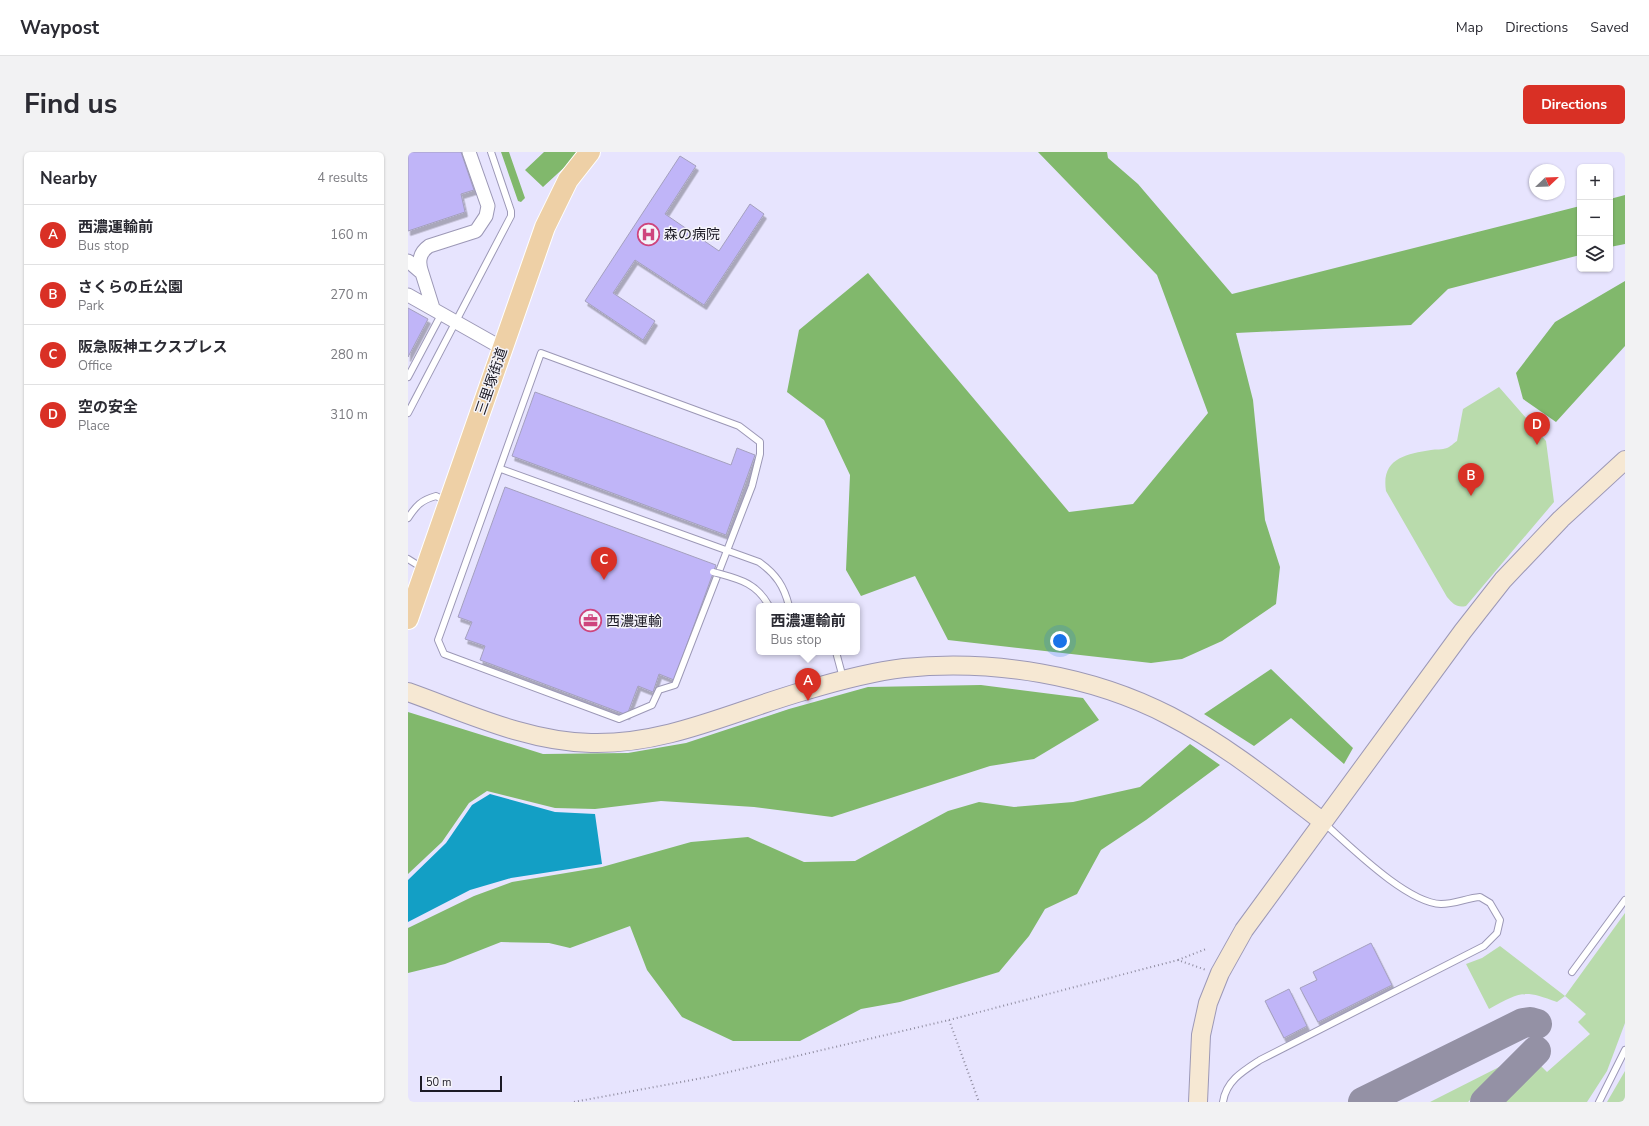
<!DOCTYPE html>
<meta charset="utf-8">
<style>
:root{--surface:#fff;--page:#f2f2f3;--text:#2b2b33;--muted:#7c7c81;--line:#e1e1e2;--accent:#d93025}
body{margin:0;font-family:"Nunito Sans","Noto Sans JP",sans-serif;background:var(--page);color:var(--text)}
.controls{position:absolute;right:12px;top:12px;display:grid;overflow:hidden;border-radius:6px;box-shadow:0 1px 3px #0004}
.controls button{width:36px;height:36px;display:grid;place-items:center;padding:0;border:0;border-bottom:1px solid var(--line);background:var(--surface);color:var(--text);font:20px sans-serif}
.compass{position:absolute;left:1121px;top:12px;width:36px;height:36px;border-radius:50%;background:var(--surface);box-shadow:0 1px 3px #0004;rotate:67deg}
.scale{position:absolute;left:12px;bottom:10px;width:82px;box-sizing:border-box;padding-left:4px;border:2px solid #1c1a25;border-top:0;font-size:11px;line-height:14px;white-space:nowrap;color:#1c1a25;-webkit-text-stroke:3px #f5f4fa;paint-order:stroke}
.you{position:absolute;left:652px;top:489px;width:14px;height:14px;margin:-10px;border:3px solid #fff;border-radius:50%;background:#1a73e8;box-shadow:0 0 0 6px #1a73e833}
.badge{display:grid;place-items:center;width:26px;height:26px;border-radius:50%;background:var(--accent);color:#fff;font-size:13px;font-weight:700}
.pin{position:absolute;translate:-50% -33px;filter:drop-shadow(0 1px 2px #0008)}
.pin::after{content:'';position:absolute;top:21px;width:14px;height:12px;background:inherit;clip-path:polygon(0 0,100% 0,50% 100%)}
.popup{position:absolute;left:348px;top:451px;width:104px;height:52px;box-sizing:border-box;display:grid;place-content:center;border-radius:6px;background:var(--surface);filter:drop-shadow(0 1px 3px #0005);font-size:13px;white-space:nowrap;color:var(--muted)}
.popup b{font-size:15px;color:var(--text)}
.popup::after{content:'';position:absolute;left:50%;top:100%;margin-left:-8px;border:8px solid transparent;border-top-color:var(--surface)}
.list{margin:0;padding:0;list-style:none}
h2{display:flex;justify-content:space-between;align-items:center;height:52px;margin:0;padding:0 16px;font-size:17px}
h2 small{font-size:13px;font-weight:400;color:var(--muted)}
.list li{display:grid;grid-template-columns:26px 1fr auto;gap:12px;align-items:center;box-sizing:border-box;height:60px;padding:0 16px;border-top:1px solid var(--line)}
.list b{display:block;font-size:15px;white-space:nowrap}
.list p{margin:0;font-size:13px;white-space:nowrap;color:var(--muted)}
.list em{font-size:13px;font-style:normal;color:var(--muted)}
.icon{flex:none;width:22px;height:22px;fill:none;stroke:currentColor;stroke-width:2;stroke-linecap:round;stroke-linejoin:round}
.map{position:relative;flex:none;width:1217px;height:950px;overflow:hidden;border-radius:6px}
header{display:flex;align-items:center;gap:24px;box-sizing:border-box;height:56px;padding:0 20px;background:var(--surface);border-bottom:1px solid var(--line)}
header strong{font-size:19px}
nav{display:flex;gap:22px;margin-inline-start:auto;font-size:14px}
.intro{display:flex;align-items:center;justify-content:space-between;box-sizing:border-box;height:96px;padding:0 24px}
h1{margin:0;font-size:28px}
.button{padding:10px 18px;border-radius:6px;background:var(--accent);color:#fff;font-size:14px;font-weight:700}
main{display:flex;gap:24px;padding:0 24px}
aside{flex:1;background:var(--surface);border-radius:6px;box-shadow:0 1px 3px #0004}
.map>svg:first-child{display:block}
.green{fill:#b9dbac}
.forest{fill:#81b86c}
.water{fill:#139fc5}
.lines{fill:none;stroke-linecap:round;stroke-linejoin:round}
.taxiway{stroke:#9491a5;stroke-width:30}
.building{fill:#c0b5f8;stroke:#a4a0be;filter:url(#shadow)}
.lane-casing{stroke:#9c98b6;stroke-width:8}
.street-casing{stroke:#9c98b6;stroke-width:15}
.secondary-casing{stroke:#9c98b6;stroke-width:20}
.primary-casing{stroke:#fff;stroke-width:22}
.path{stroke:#908da1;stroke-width:2;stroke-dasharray:1 3;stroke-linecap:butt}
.lane{stroke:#fff;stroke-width:6}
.street{stroke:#fff;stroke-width:13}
.secondary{stroke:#f6e8d3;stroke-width:18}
.primary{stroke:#eed0a6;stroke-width:20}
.lane-bridge-casing{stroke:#9c98b6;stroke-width:8;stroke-linecap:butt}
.lane-bridge{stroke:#fff;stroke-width:6}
.labels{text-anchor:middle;stroke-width:3;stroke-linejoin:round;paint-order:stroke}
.poi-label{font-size:14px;fill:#1c1a25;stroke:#f5f4fa;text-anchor:start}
.street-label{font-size:14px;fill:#1c1a25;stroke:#f5f4fa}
</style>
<header>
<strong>Waypost</strong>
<nav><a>Map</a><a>Directions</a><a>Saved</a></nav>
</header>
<div class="intro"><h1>Find us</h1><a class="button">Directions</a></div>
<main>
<aside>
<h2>Nearby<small>4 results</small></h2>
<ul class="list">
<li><span class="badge">A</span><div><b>西濃運輸前</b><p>Bus stop</p></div><em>160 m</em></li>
<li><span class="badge">B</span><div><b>さくらの丘公園</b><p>Park</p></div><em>270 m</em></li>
<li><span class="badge">C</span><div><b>阪急阪神エクスプレス</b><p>Office</p></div><em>280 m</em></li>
<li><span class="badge">D</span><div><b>空の安全</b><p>Place</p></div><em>310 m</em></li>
</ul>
</aside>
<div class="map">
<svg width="1217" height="950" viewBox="0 0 1217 950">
<defs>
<filter id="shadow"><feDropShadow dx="2.5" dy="4.5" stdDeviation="0" flood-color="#0004"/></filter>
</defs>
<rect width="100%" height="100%" fill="#e7e4fe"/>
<!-- green -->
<path class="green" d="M1091 235 1138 289 1146 350 1058 454C1049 456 1045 452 1039 445L978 339C973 307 997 302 1023 298 1028 297 1034 298 1039 296 1042 295 1046 291 1049 289L1055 257Z
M1217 761V871L1199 919 1179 950H1094L1131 912 1139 920 1182 882 1170 870 1178 862 1157 844 1149 850C1115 837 1112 840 1081 857L1058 812 1074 806 1092 794 1157 844Z
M1101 910 1060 950H1022Z
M1217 919V950H1199Z"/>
<!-- forest -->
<path class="forest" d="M93 0H101L117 46 113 50 110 49Z
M136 0H173L135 35 117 18Z
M630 0H699L700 6 730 32 824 142 1172 54V103L1040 137 1003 173 828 181 845 248 857 368 872 415 868 452 814 489 774 507 743 511 540 488 507 424 453 444 438 418 442 323 416 268 379 240 391 178 460 121 661 360 725 352 800 261 749 123Z
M1217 43V92L1202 95V47Z
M1217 129V194L1148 270 1115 247 1108 221 1147 170Z
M863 517 945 596 936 612 883 566 846 594 796 562Z
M573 533 675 546 691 568 626 607 582 614 424 665 346 655 253 649 187 657 147 656 79 639 61 651 34 690 0 722V560L135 602 220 601 278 591 381 557 460 535Z
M782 592 812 613 738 668 693 698 669 742 637 757 621 784 591 820 492 850 453 857 392 889H325L274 865 239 818 222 774 162 796 141 791 93 790 37 812 0 821V776L66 744 104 730 194 715 283 690 340 685 396 710 447 709 540 659 571 650 606 655 665 650 732 635Z"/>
<!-- water -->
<path class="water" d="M82 642 147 660 187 662 194 712 103 726 62 738 0 770V728L38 691 64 653Z"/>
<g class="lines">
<!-- taxiway -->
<path class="taxiway" d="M955 950 1115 871 1122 870 1129 872
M1077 950 1128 899"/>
</g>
<!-- building -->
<path class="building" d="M0 0H53L66 38 53 42 57 60 0 79Z
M272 4 288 14 257 62 311 99 342 52 356 62 296 153 227 108 205 141 247 169 235 188 177 149Z
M0 156 20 167 0 205Z
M127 240 323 313 329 296 347 303 318 383 104 304Z
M97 335 308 413 266 528 251 522 245 540 230 534 219 563 72 508 77 494 57 487 64 470 50 465Z
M963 791 984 833 910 870 892 836 909 828 905 820Z
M881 837 899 874 876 886 857 849Z"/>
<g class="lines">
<defs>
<path id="lane" d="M133 201 331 274 352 290V302L344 334 267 533 251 538 244 553 211 567 36 502 30 488Z
M0 225 34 161
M0 261 103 64V59L83 0
M93 317 351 410C368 422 376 434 381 454
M0 366C8 354 13 348 28 344L38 349
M0 407 16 417
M428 500 435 526
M1164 820 1217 748
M815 950C818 929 835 919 852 908L1076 794 1089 781 1092 768 1082 751 1072 745C1059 746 1047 752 1033 752 999 751 943 695 917 672
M1191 950 1217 898"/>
<path id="street" d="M0 109 14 121 25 156
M14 121C10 110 11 101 21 94L68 79 78 64 80 54 61 0
M0 143 94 196"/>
<path id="secondary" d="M0 540C59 561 120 590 183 591 258 593 326 559 396 539 429 529 462 520 496 516 585 507 683 523 762 564 818 593 866 632 915 670
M790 950 793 883 800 851 812 821 836 778 1055 479 1095 428 1153 367 1217 308"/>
<path id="primary" d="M0 467 137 75 160 28 182 0"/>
</defs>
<!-- lane casing -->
<use href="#lane" class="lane-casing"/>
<!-- street casing -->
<use href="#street" class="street-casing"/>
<!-- secondary casing -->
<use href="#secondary" class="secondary-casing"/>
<!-- primary casing -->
<use href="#primary" class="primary-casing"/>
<!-- path -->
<path class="path" d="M770 808 798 797
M541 868 770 808 798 818
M166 950 300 925 541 868 571 950"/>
<!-- lane -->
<use href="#lane" class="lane"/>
<!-- street -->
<use href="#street" class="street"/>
<!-- secondary -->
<use href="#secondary" class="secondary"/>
<!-- primary -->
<use href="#primary" class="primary"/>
<defs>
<path id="lane-bridge" d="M305 420C330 427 348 430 361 454"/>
</defs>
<!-- lane-bridge casing -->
<use href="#lane-bridge" class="lane-bridge-casing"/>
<!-- lane-bridge -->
<use href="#lane-bridge" class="lane-bridge"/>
</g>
<!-- icons -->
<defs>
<symbol id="hospital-ring" viewBox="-11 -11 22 22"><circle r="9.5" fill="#f5f4fa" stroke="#ce457d" stroke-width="1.5"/><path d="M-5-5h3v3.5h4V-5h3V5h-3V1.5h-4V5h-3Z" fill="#ce457d"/></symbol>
<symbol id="office-ring" viewBox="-11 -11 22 22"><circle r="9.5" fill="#f5f4fa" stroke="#ce457d" stroke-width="1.5"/><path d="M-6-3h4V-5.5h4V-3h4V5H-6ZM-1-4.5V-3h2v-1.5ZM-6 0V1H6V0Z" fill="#ce457d"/></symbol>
</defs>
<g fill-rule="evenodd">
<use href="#hospital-ring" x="228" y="70" width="25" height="25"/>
<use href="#office-ring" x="170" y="456" width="25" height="25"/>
</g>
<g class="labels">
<!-- poi labels -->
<g class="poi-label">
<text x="256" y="87">森の病院</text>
<text x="198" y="474">西濃運輸</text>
</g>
<!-- street labels -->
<g class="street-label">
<text transform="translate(83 229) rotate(-71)" y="5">三里塚街道</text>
</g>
</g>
</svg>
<div class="controls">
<button>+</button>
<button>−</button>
<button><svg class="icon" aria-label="layers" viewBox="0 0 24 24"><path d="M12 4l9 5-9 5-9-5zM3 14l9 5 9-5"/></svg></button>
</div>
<svg class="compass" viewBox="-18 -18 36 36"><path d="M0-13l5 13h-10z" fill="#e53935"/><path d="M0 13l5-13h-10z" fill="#7c7c81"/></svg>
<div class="scale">50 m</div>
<div class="you"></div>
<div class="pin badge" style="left:400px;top:549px">A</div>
<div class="popup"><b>西濃運輸前</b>Bus stop</div>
<div class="pin badge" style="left:1063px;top:344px">B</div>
<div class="pin badge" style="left:196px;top:428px">C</div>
<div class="pin badge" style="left:1129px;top:293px">D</div>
</div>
</main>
